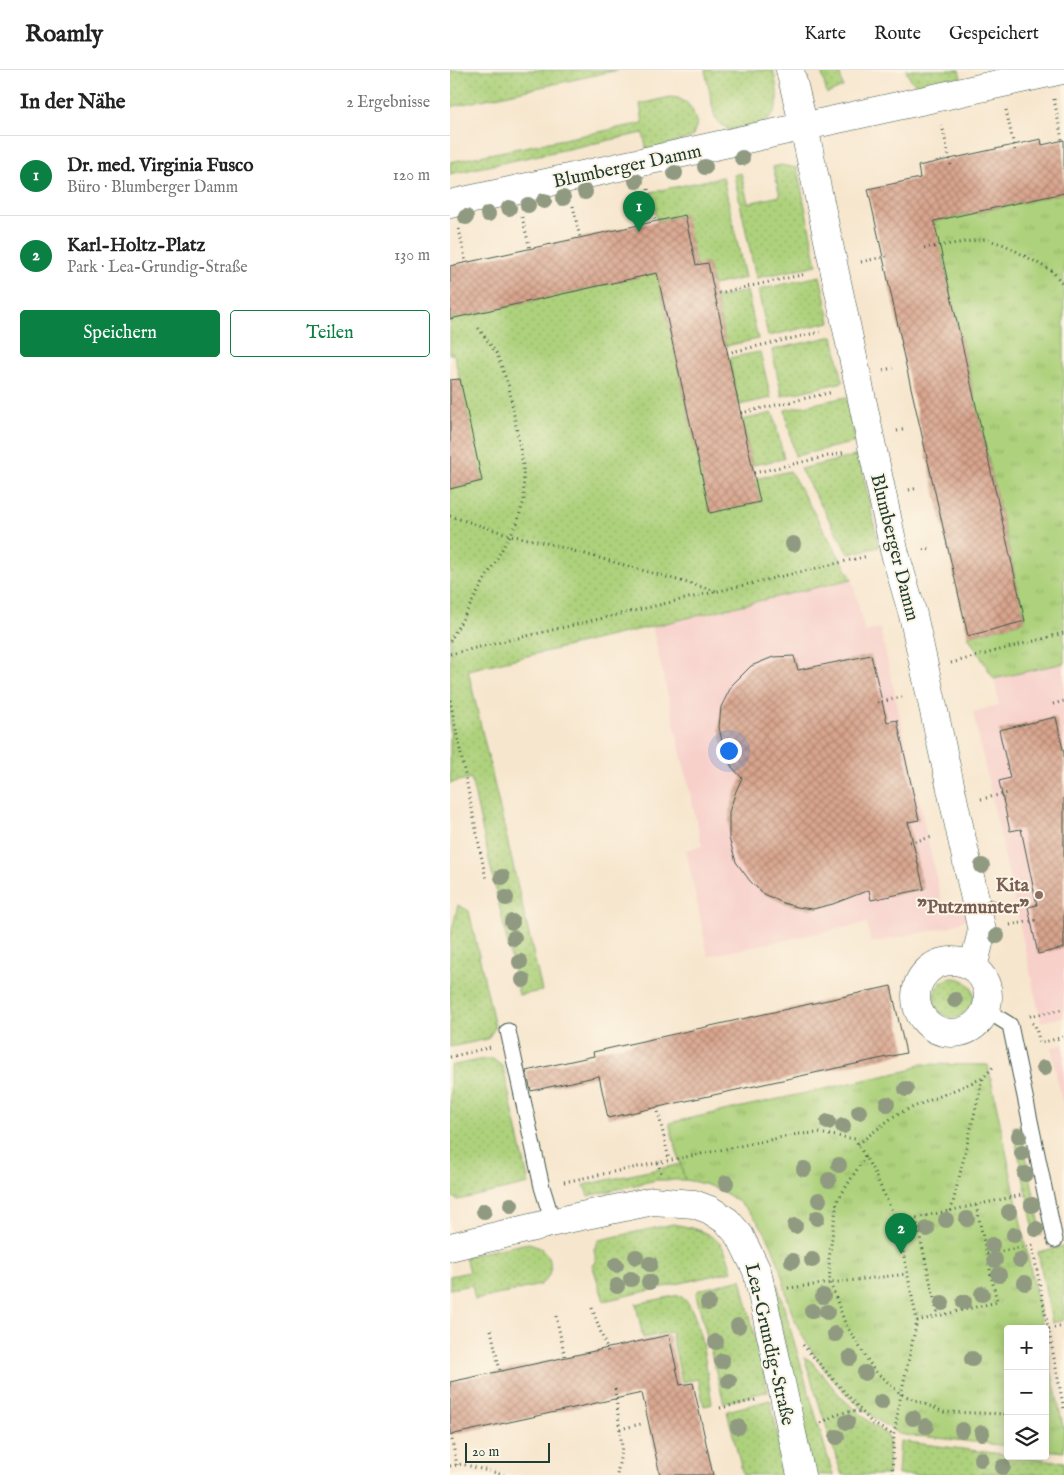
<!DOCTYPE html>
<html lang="de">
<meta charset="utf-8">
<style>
:root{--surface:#fff;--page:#f2f2f2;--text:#222;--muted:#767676;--line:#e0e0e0;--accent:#0b8043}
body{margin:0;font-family:"IM FELL English",serif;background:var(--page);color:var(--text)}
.controls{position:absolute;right:15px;bottom:15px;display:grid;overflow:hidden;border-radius:5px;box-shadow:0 2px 12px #0003}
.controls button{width:45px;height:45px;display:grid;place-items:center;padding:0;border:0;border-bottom:1px solid var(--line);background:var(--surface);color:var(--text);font:25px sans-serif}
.scale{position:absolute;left:15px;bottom:12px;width:85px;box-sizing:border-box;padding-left:5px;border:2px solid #1f3d34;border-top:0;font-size:14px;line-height:18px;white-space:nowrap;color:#1f3d34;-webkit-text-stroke:4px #fcf5e5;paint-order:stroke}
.you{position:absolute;left:278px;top:680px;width:18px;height:18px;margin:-12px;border:4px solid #fff;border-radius:50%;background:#1a73e8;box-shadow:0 0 0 8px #1a73e833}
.badge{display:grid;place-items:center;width:32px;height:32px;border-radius:50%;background:var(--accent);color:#fff;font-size:16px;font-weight:700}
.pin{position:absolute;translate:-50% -41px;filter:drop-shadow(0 1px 2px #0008)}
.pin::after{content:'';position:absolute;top:26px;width:18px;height:15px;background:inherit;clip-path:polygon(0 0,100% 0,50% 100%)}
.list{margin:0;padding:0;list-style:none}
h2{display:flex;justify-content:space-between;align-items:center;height:65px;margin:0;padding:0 20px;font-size:21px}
h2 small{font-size:16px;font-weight:400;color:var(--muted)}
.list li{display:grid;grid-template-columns:32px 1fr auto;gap:15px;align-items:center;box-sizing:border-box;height:80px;padding:0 20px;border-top:1px solid var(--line)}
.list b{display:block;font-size:19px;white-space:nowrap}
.list p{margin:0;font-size:16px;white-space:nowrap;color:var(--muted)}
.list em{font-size:16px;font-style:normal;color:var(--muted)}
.actions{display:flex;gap:10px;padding:15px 20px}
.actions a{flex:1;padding:11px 0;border:1px solid var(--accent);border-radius:5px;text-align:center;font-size:18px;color:var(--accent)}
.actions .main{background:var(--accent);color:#fff}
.icon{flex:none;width:28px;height:28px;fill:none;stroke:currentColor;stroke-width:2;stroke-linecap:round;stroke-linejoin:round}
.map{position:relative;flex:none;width:614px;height:1405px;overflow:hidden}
header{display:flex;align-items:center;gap:30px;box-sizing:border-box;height:70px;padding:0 25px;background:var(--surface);border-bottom:1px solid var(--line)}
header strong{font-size:24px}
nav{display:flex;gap:28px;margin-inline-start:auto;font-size:18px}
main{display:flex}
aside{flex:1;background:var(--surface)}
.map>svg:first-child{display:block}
.built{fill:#f7d0ca}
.grass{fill:url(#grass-dots);stroke:#668758}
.park{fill:url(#park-tufts);stroke:#668758}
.building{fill:url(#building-cross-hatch)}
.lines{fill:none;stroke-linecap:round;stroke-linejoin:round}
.lane-casing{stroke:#3f564b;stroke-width:17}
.street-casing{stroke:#3f564b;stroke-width:29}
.path{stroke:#3f564b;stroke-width:3;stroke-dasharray:1 4;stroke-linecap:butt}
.lane{stroke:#fff;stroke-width:15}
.street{stroke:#fff;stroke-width:28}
.tree{fill:#909a81}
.education-dot{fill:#8d6e63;stroke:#fcf5e5;stroke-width:2}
.labels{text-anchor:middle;stroke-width:4;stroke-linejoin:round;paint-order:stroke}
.street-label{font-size:19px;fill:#1f3d34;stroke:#fcf5e5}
.education-label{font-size:19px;font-weight:bold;fill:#785e54;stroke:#fcf5e5;text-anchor:end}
</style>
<header>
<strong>Roamly</strong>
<nav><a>Karte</a><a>Route</a><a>Gespeichert</a></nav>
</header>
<main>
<aside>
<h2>In der Nähe<small>2 Ergebnisse</small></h2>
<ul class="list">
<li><span class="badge">1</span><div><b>Dr. med. Virginia Fusco</b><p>Büro · Blumberger Damm</p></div><em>120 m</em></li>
<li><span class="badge">2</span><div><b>Karl-Holtz-Platz</b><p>Park · Lea-Grundig-Straße</p></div><em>130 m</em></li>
</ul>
<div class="actions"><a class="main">Speichern</a><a>Teilen</a></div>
</aside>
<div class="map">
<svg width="614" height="1405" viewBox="0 0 614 1405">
<defs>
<pattern id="grass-dots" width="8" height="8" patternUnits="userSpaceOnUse" patternTransform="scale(1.25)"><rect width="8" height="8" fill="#add17b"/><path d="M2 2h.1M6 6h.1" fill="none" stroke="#94b46b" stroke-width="1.8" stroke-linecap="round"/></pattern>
<pattern id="park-tufts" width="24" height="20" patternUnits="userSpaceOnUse" patternTransform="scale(1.25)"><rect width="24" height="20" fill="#add17b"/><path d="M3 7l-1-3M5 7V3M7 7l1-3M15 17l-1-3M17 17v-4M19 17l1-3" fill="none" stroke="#94b46b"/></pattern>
<pattern id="building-cross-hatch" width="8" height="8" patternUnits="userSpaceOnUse" patternTransform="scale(1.25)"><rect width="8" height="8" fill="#d9a48d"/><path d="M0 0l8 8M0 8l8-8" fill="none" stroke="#af8774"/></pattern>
</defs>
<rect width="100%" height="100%" fill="#fcf5e5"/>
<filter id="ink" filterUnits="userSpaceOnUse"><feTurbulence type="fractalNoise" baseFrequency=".02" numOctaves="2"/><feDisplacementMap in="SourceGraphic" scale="10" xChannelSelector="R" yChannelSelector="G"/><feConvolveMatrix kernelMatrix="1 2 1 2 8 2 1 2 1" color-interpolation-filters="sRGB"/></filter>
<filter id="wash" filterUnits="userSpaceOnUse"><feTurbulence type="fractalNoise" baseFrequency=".0096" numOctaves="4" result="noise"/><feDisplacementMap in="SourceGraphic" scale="20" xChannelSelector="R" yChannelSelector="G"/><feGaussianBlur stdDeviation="1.12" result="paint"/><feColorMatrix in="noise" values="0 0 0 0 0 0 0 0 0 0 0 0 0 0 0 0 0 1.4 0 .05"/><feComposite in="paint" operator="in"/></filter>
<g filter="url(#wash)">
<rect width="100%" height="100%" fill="#f7e6ce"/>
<!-- built -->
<path class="built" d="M402 509 415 562 430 558 493 837 515 831 518 848 499 857 421 873 417 853 258 886 236 780 252 776 202 556Z
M614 593V947L591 952 523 642 549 635 544 609Z
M614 975V1042L601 977Z"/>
<!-- grass -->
<path class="grass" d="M0 0H168L0 37Z
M255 0H323C327 15 333 44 314 52 304 56 290 57 279 60L268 52 265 48Z
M371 0H389L393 17 377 24Z
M456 0H509L512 12C492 16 464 27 456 0Z
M220 27 228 28 237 33 242 39 247 54 242 67 197 81 193 63 0 104V92L193 53 190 34Z
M331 95 347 98 367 195 306 208 284 105 291 103 298 133 330 126 323 97Z
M273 107 295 208 263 215 258 193 246 195 235 145 207 151 201 122Z
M207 203 260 442 310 432 305 409 340 401 402 509 18 600 92 921 69 925 21 708 0 713V419L32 411 4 284H0V249Z
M370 206 380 252 318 266 308 220Z
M297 221 308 269 276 276 266 228Z
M383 266 393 312 332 326 322 280Z
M310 282 321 328 289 335 279 288Z
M396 327 406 372 345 386 335 340Z
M323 343 334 389 302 395 292 350Z
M409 385 429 477 399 484 350 399Z
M8 835 19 841 45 957 38 969 0 977V869Z
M484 928a20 20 0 1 1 40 0a20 20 0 1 1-40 0Z
M34 989H43L53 997 79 1114 8 1130 0 1125V996Z
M570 1056 592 1165 585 1166 563 1057Z
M231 1094 235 1110H206L138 1126 134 1115Z
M223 1154C239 1157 260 1161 271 1175 277 1181 279 1193 282 1201L154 1231 142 1194 146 1193 144 1179 149 1170Z
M78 1173C101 1177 109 1201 90 1215L25 1230 22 1215 0 1219V1206L19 1202 15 1186Z
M614 1176V1250L602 1253 588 1182Z
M320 1203H324L383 1405H367L361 1397Z
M291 1209 318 1321 274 1333 246 1224 249 1220Z
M229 1225C233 1228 237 1231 240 1236 252 1258 258 1308 262 1334L254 1336 248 1309 232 1312 221 1262 193 1268 186 1234Z
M354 1287 361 1291 391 1327 424 1356 437 1365 439 1369 438 1405H392Z
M320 1330 329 1370 335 1405H293L277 1341Z
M450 1371 614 1392V1405L532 1403V1405H448Z"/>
<!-- park -->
<path class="park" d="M614 123V593L544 609 518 566 575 551 529 348 520 340 527 338 504 239 491 214 498 212 493 187 478 153Z
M469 994 538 995 593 1259H558V1376C531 1373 505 1370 479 1367 470 1366 457 1367 449 1363 404 1340 366 1296 345 1251 337 1232 334 1211 328 1192 313 1146 283 1117 235 1110L219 1053 460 1000Z
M595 1271 614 1361V1382L595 1380Z"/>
<g id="blocks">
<!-- building -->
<path class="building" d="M591 69 592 75 614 70V123L484 151 575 551 518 566 451 274H452L418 119 470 108 468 96Z
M235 145 246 195 258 193 310 432 260 443 207 203 0 249V196Z
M10 309 32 411 0 419V310Z
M421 585 437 652 447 650 469 750 458 752 474 819 421 830 419 820 383 834 363 839 347 837 333 833 312 823 300 811 286 792 279 768V742L286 721 292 708 282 697 274 681 269 657 271 637 282 615 301 596 323 587 344 586 348 600Z
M606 647 614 684V878L588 884 578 837 587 835 571 759 560 761 549 711 560 708 549 660Z
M441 916 456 983 158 1048 149 1006 81 1021 76 1001 144 986 143 982Z
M219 1265 230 1315 243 1313 263 1405H210L192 1323 0 1365V1312Z"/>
</g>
</g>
<g filter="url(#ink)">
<use href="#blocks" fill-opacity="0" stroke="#3f564b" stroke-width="1"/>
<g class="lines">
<defs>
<path id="lane" d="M536 940 560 955 605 1170
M58 961 92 1117 103 1153"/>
<path id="street" d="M340 0 354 57 444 480 463 545 532 861 523 898
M0 134 612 0
M466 927a36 36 0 1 1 72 0a36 36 0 1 1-72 0Z
M0 1177 122 1148 203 1131 244 1134 260 1140 277 1151 290 1166 307 1201 351 1405"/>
</defs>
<!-- lane casing -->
<use href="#lane" class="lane-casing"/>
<!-- street casing -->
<use href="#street" class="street-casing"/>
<!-- path -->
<path class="path" d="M604 29 612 70
M556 40 565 81
M492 55 501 96
M198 119 205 151
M123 136 130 168
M72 147 80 179
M9 159 16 193
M474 178 535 169 555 175 602 201 614 215
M411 192 437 186
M264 224 356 204
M277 283 370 262
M433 300 443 298
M291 343 383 322
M447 361 456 359
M304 403 396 382
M459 420 468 418
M0 446 60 465 96 473 266 521
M473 480 482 478
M0 571 67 453 74 430 73 395 59 317 47 284 27 256
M0 584 418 486
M501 593 614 563
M0 630 36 809
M427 633 452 627
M603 634 614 631
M531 729 558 723
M460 772 483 767
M560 855 587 850
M580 946 614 939
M582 953 585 955 590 973 614 967
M0 987 41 977
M207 1037 219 1089
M408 1074 447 1044 533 1008
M415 1087 387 1131 379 1189 380 1212 395 1253 424 1300 451 1324 494 1342 558 1344
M208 1092 211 1103
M114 1112 348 1064 368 1063 405 1069 424 1102 447 1152 467 1251 451 1324 444 1365 442 1405
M501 1141 533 1008 544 996
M466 1149 488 1246
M447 1152 572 1125
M582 1175 614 1339
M537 1184 583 1175
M338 1218 457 1204
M142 1238 158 1282
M106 1246 115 1287
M467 1251 547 1232 526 1135
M599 1259 614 1256
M41 1260 50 1301
M353 1275 422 1353 444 1365
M165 1319 172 1377 167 1405
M270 1338 306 1330
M371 1353C387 1344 394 1340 412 1342
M170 1359 191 1354
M1 1365 7 1395
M0 1396 12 1394 54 1405"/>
<!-- lane -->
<use href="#lane" class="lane"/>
<!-- street -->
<use href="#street" class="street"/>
</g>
<!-- trees -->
<g class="tree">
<circle cx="292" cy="88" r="8"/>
<circle cx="255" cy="97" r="8"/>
<circle cx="225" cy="103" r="8"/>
<circle cx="186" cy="111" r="8"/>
<circle cx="135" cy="122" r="8"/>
<circle cx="113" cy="128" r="8"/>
<circle cx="94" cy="131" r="8"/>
<circle cx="78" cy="135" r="8"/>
<circle cx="59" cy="138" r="8"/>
<circle cx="38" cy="144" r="8"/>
<circle cx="16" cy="147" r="8"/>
<circle cx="343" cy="474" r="8"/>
<circle cx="532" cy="796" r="8"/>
<circle cx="52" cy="807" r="8"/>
<circle cx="56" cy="828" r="8"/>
<circle cx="541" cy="837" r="8"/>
<circle cx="62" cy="852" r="8"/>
<circle cx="547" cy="866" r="8"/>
<circle cx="64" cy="868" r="8"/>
<circle cx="70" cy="892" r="8"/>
<circle cx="73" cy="910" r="8"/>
<circle cx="505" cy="930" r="8"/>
<circle cx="594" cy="998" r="8"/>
<circle cx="456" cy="1019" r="8"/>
<circle cx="437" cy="1034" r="8"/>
<circle cx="409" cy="1042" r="8"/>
<circle cx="378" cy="1052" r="8"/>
<circle cx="393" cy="1056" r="8"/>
<circle cx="569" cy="1066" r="8"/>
<circle cx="572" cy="1083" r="8"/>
<circle cx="389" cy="1095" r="8"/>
<circle cx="354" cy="1099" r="8"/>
<circle cx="575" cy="1104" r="8"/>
<circle cx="379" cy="1110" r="8"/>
<circle cx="276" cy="1113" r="8"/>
<circle cx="369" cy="1130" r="8"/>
<circle cx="61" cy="1135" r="8"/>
<circle cx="582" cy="1135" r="8"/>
<circle cx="34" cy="1141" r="8"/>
<circle cx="559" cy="1142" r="8"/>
<circle cx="367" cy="1148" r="8"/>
<circle cx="517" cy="1149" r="8"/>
<circle cx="496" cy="1150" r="8"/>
<circle cx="345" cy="1156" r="8"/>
<circle cx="477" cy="1159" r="8"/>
<circle cx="586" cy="1159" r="8"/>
<circle cx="564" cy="1165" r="8"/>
<circle cx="542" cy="1175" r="8"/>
<circle cx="186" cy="1187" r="8"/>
<circle cx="362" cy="1190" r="8"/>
<circle cx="545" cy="1190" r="8"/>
<circle cx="570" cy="1190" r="8"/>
<circle cx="342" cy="1191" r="8"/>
<circle cx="200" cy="1194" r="8"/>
<circle cx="166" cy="1195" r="8"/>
<circle cx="549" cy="1205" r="8"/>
<circle cx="181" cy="1209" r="8"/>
<circle cx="199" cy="1212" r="8"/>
<circle cx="575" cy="1213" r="8"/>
<circle cx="167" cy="1216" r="8"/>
<circle cx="532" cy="1224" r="8"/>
<circle cx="373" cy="1226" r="8"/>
<circle cx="514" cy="1232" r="8"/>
<circle cx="258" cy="1233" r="8"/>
<circle cx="492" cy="1233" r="8"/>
<circle cx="362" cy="1241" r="8"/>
<circle cx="377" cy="1242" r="8"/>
<circle cx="288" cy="1256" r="8"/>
<circle cx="385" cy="1264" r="8"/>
<circle cx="266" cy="1272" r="8"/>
<circle cx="400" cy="1288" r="8"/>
<circle cx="522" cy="1289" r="8"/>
<circle cx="272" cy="1291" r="8"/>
<circle cx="415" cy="1303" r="8"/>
<circle cx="279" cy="1311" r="8"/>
<circle cx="431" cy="1332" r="8"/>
<circle cx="463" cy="1348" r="8"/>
<circle cx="397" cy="1352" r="8"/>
<circle cx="476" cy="1356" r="8"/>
<circle cx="288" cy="1357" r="8"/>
<circle cx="512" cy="1360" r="8"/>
<circle cx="532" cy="1363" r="8"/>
<circle cx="387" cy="1367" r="8"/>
<circle cx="531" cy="1389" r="8"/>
<circle cx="553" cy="1397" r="8"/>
</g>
</g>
<!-- markers -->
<circle class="education-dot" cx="589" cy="825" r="5"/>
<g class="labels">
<!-- street labels -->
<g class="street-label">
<text transform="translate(177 95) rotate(-12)" y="7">Blumberger Damm</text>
<text transform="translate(446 477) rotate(76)" y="7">Blumberger Damm</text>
<text transform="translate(321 1274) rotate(77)" y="7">Lea-Grundig-Straße</text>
</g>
<!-- education labels -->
<g class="education-label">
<text x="579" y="821">Kita<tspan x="579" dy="22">"Putzmunter"</tspan></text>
</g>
</g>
</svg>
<div class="controls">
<button>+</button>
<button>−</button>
<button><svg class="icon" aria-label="layers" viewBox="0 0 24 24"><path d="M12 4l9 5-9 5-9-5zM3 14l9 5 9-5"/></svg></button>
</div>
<div class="scale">20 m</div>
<div class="you"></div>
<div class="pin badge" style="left:189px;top:162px">1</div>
<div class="pin badge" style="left:451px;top:1184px">2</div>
</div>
</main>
